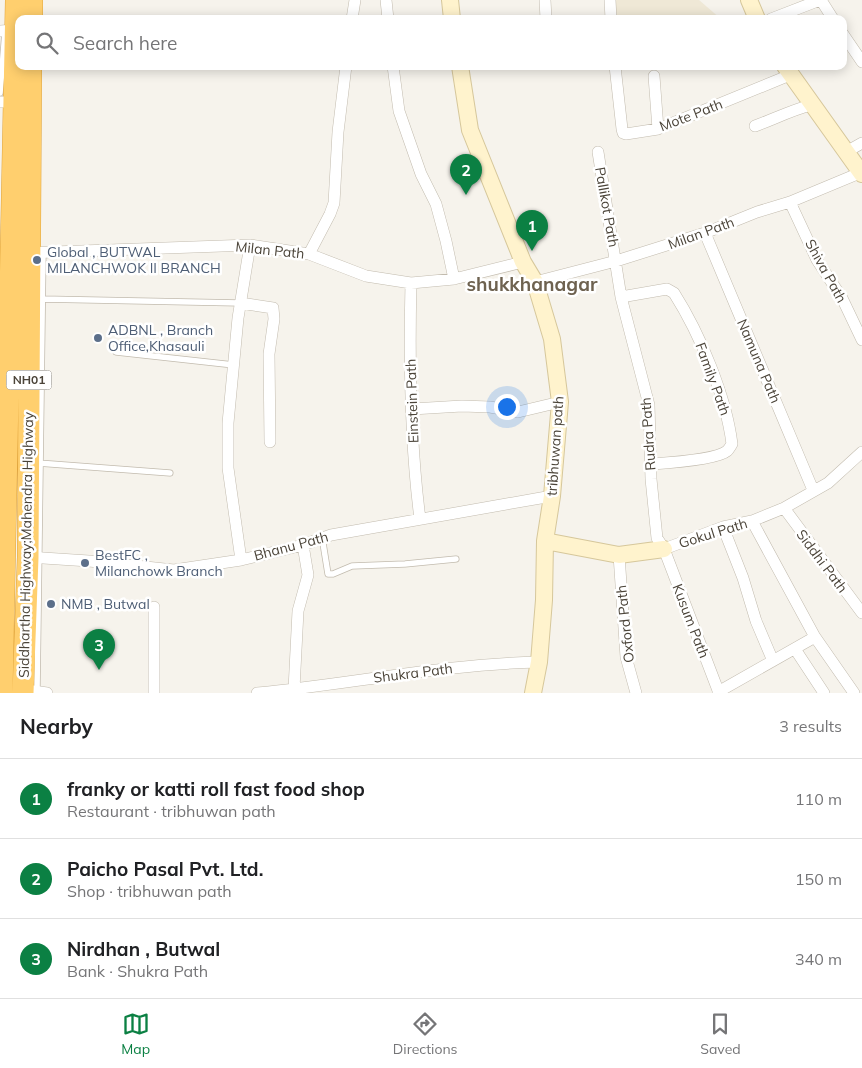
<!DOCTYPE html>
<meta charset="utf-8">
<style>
:root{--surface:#fff;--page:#f2f2f2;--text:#202124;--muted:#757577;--line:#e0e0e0;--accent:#0b8043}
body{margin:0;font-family:Mulish,sans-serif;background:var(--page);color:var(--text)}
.you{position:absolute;left:506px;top:406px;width:18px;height:18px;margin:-12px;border:4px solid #fff;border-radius:50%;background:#1a73e8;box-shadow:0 0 0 8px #1a73e833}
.badge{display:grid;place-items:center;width:32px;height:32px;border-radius:50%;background:var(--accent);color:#fff;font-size:16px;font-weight:700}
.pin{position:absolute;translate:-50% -41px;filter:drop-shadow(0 1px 2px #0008)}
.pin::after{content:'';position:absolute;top:26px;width:18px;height:15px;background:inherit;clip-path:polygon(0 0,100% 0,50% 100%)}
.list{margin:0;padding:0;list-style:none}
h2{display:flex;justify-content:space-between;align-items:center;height:65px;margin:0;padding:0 20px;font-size:21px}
h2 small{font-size:16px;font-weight:400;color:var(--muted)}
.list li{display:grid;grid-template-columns:32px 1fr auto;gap:15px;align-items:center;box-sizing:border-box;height:80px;padding:0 20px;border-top:1px solid var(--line)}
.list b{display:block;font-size:19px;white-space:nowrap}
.list p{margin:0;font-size:16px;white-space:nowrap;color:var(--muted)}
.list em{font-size:16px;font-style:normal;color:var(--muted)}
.icon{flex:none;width:28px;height:28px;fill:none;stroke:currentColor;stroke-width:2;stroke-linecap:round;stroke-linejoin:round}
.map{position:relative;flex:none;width:862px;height:693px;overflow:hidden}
.search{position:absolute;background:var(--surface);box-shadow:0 2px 12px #0003;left:15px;right:15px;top:15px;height:55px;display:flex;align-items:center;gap:12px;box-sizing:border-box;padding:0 18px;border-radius:10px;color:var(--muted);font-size:19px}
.sheet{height:305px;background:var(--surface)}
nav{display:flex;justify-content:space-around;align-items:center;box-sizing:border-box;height:70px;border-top:1px solid var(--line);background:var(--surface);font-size:14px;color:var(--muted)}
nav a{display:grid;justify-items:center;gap:2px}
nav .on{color:var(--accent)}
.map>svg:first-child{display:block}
.education{fill:#efe8d6}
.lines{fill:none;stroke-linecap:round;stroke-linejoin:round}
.lane-casing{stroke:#c2bbae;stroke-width:7}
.street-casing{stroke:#c2bbae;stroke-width:12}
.secondary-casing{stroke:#d6c79b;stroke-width:18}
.highway-casing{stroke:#e0a43c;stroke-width:22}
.lane{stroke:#fff;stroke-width:5.5}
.street{stroke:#fff;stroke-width:11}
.secondary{stroke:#fff3cd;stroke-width:16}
.highway{stroke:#ffcf6e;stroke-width:21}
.service-dot{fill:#5c6f8a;stroke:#fff;stroke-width:2}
.labels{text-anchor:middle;stroke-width:5;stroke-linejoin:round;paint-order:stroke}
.shield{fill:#fff;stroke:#817c74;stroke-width:1}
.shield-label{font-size:12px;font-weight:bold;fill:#4b4439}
.street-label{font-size:14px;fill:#4b4439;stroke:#fff}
.service-label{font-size:14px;fill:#4e5e75;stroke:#fff;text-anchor:start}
.district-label{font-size:19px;font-weight:bold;fill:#6e6250;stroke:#fff}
</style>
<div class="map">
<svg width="862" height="693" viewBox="0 0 862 693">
<rect width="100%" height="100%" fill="#f6f3ec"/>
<!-- education -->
<path class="education" d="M615 0H699L721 19H615Z"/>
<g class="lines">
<defs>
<path id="lane" d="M0 93 5 32
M42 299 240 303
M116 352 234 365
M38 463 170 473
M322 537 328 574H333L352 566 405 564 456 559
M37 692 43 251"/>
<path id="street" d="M386 0 388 19
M545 0 546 19
M610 0 611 19
M821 0 833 19
M352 19 355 0
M771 19 820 0
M0 31 15 30
M843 34 862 62
M393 66 399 111 421 174 436 204 446 241 454 279
M615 66 622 129 623 133 626 134 658 129 790 75
M654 76 658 129
M0 102H13
M755 126C774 119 792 110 811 105
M598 152 621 297 649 405 651 479 657 538 664 549 719 693
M846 152 862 143
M790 202 817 260 842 298 862 340
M705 233 813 490
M25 253 250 245 309 254 366 276 411 283 454 279 523 262
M309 254 330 214 334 203 338 132 346 66
M535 282 616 261 705 233 757 212 790 202 862 172
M411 283C409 362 410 441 420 519
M621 297 667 289 674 293C700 334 726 396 732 444 730 447 729 449 727 451 716 460 666 463 651 464
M240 303 273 308 274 319 269 354 270 442
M412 409 462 406 490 407 518 412 560 402
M784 508 862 613
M723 527 743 578 756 621 773 661
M664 549 723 527 752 521 784 508 828 483 862 452
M619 555 626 657 636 693
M28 557 89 561 174 570 241 560 303 545 331 535 552 496
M241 560 228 468V423L238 318 250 245
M815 637 854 693
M795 649 824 693
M19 689 47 693
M294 689 298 611 308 575 303 545
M718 692 815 637 752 521
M154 693V607
M257 693C351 684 444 664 539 662"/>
<path id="secondary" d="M450 0 452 19
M749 0 757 19
M460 66 470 130 523 262 535 282 552 339 560 402 552 496 545 541 544 600 539 662 533 693
M785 66 862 174
M545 541 619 555 664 549"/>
<path id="highway" d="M32 19V0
M2 693 16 0
M23 693 28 557 31 66"/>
</defs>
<!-- lane casing -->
<use href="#lane" class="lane-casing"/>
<!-- street casing -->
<use href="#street" class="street-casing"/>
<!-- secondary casing -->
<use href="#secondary" class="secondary-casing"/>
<!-- highway casing -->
<use href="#highway" class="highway-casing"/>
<!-- lane -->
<use href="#lane" class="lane"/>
<!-- street -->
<use href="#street" class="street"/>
<!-- secondary -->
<use href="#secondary" class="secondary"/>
<!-- highway -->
<use href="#highway" class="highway"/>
</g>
<!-- markers -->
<g class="service-dot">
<circle cx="37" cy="260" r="5"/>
<circle cx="98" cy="338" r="5"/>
<circle cx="85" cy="563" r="5"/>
<circle cx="51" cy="604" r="5"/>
</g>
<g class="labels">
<!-- shield labels -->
<rect class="shield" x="6.5" y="370.5" width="45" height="19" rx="4"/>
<g class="shield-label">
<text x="29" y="384">NH01</text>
</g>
<!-- street labels -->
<g class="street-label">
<text transform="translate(691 115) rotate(-21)" y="5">Mote Path</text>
<text transform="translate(607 207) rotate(80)" y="5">Pallikot Path</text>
<text transform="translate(701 233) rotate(-20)" y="5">Milan Path</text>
<text transform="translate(270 250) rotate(6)" y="5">Milan Path</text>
<text transform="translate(826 271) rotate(61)" y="5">Shiva Path</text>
<text transform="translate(759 361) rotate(67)" y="5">Namuna Path</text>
<text transform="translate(713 379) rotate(70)" y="5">Family Path</text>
<text transform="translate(412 401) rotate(-92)" y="5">Einstein Path</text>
<text transform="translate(648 434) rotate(-94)" y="5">Rudra Path</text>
<text transform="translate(555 446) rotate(-86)" y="5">tribhuwan path</text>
<text transform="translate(713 533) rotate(-17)" y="5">Gokul Path</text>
<text transform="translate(26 545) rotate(-89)" y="5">Siddhartha Highway;Mahendra Highway</text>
<text transform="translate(291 546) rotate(-15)" y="5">Bhanu Path</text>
<text transform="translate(822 561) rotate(53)" y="5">Siddhi Path</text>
<text transform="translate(691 621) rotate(69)" y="5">Kusum Path</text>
<text transform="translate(625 624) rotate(-96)" y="5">Oxford Path</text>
<text transform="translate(413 673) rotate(-7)" y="5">Shukra Path</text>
</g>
<!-- service labels -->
<g class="service-label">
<text x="47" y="257">Global , BUTWAL<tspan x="47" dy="16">MILANCHWOK II BRANCH</tspan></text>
<text x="108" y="335">ADBNL , Branch<tspan x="108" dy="16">Office,Khasauli</tspan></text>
<text x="95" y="560">BestFC ,<tspan x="95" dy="16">Milanchowk Branch</tspan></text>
<text x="61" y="609">NMB , Butwal</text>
</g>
<!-- district labels -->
<g class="district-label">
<text x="532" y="291">shukkhanagar</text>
</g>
</g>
</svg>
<div class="you"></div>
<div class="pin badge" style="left:532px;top:251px">1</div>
<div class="pin badge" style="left:466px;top:195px">2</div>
<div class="pin badge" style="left:99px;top:670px">3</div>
<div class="search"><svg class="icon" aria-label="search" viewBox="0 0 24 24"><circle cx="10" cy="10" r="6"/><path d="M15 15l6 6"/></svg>Search here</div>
</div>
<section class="sheet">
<h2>Nearby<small>3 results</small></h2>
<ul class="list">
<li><span class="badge">1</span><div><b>franky or katti roll fast food shop</b><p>Restaurant · tribhuwan path</p></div><em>110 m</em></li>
<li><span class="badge">2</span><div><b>Paicho Pasal Pvt. Ltd.</b><p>Shop · tribhuwan path</p></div><em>150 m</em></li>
<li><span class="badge">3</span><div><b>Nirdhan , Butwal</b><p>Bank · Shukra Path</p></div><em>340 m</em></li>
</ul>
</section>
<nav>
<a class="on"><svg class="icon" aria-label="map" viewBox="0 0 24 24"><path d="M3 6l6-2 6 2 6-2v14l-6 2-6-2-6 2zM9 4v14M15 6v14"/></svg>Map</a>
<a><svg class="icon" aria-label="directions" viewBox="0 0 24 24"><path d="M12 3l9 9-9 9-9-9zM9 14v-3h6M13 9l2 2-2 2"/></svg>Directions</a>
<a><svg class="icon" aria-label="saved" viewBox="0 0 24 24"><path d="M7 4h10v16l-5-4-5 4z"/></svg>Saved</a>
</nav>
